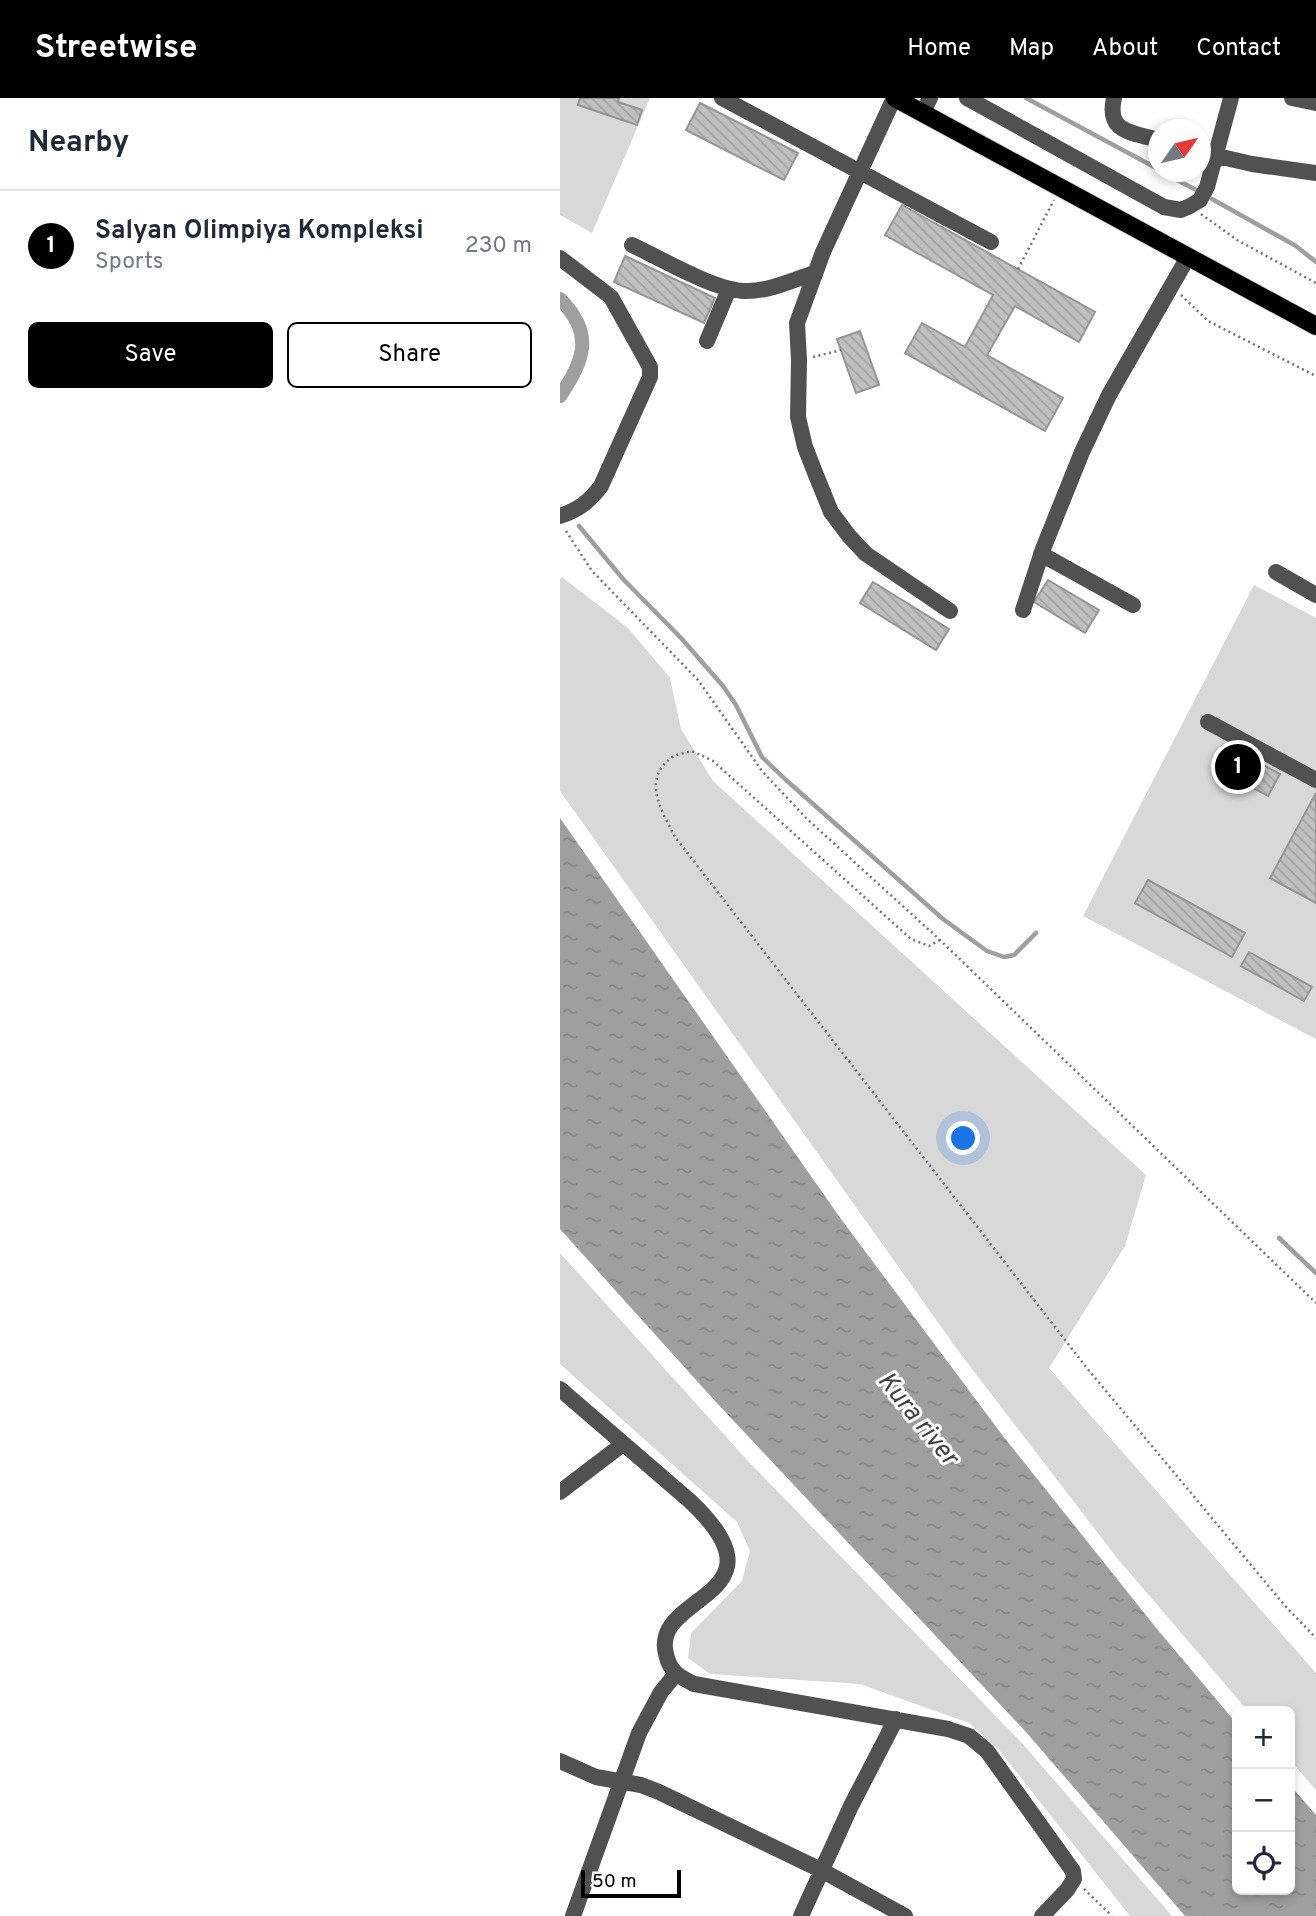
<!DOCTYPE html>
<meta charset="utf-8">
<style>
:root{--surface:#fff;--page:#f6f6f7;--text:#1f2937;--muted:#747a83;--line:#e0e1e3;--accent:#000}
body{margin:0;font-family:Overpass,sans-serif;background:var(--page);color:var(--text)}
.controls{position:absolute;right:21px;bottom:21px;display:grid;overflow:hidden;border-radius:10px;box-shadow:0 4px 10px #0003}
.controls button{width:63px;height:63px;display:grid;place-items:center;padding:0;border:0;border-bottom:2px solid var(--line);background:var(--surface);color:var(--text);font:35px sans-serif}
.compass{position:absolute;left:588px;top:21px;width:63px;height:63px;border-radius:50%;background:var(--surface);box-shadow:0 4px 10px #0003;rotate:56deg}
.scale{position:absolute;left:21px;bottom:18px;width:100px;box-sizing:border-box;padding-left:7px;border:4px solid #000;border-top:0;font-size:19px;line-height:24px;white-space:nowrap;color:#000;-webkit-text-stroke:5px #fff;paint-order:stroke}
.you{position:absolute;left:404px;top:1041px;width:24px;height:24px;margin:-18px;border:5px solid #fff;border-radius:50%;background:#1a73e8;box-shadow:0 0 0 10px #1a73e833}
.badge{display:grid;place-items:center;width:46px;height:46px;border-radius:50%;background:var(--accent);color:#fff;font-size:23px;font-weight:700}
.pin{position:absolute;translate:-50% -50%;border:4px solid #fff;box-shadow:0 2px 7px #0006}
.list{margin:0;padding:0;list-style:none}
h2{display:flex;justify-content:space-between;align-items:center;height:91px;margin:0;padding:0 28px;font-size:30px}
h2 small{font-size:23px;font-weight:400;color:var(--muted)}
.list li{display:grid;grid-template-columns:46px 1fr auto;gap:21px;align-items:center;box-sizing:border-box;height:112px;padding:0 28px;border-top:2px solid var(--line)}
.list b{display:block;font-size:26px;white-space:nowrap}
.list p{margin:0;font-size:23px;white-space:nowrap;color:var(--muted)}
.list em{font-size:23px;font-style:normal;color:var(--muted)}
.actions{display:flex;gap:14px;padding:21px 28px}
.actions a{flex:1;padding:16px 0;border:2px solid var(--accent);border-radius:10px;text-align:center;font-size:24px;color:var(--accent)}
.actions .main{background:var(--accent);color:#fff}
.icon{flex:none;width:38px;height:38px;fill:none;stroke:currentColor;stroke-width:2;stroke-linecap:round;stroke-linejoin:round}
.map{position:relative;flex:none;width:756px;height:1818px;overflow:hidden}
header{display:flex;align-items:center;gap:42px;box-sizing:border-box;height:98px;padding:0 35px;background:var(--accent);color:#fff}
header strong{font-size:33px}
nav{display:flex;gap:38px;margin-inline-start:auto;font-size:24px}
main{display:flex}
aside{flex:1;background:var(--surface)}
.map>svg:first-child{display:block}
.grass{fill:#d8d8d8}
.water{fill:url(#water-ripples)}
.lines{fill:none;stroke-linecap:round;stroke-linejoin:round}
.stream{stroke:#9f9f9f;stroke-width:4.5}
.canal{stroke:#9f9f9f;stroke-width:14}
.building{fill:url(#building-back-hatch);stroke:#959595;stroke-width:2}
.major-casing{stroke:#dbdbdb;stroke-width:20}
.path{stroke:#737373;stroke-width:2.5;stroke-dasharray:2 3.5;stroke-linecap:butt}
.minor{stroke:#515151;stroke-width:16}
.major{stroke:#000;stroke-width:18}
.labels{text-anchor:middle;stroke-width:6;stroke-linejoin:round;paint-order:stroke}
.water-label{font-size:26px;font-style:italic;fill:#404040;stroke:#fff}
</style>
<header>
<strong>Streetwise</strong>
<nav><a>Home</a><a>Map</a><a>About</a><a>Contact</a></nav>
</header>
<main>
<aside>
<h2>Nearby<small></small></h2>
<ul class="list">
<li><span class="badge">1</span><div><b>Salyan Olimpiya Kompleksi</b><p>Sports</p></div><em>230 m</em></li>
</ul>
<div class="actions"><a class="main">Save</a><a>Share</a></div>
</aside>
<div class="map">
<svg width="756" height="1818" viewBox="0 0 756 1818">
<defs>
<pattern id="water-ripples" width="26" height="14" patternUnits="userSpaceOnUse" patternTransform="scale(1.75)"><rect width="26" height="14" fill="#9f9f9f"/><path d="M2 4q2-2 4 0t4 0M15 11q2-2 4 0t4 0" fill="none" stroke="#878787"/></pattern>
<pattern id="building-back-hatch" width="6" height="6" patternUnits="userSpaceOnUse" patternTransform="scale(1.75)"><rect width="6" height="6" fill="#c0c0c0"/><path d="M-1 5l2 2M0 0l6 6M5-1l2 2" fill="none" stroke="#a3a3a3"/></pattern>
</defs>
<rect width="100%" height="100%" fill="#fff"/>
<!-- grass -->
<path class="grass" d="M0 0H90L32 135 0 117Z
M2 479 68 530 110 580 121 631 153 683 586 1077 565 1148 489 1270 756 1575V1692L730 1662V1613H688L557 1460 399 1254 0 693V481Z
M694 487 756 520V941L523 818Z
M0 1155 187 1362 461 1644 612 1818H570L439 1652 409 1625 300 1586 150 1576 128 1560 131 1535 182 1483 190 1453 177 1424 0 1266Z"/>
<!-- water -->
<path class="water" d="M0 720 281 1121 443 1338 597 1531 677 1626V1792H730V1687L756 1717V1818H625L466 1634 155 1303 0 1131Z"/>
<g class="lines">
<!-- stream -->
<path class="stream" d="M466 0 598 71
M602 74 636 92
M652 101 736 148 756 164
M19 428 63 481 121 540 163 588 176 607 202 659 226 682 383 821 427 853 444 859 454 857 476 835
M719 1140 756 1175"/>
<!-- canal -->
<path class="canal" d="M0 201C34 235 25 262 0 298"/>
</g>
<!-- building -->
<path class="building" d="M20 0H59L58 4 82 12 77 27 18 7Z
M140 5 238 55 224 82 126 32Z
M342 107 535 214 519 244 455 208 427 257 503 300 485 333 345 255 362 225 405 249 433 197 325 137Z
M65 158 155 200 144 225 54 184Z
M300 233 319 287 296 295 277 241Z
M488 482 539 512 525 535 474 504Z
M313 484 389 531 376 552 300 505Z
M685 657 720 676 708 698 673 679Z
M756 695V805L710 780Z
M588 782 685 835 672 859 575 805Z
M689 854 752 889 744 903 681 868Z"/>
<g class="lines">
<defs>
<path id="major" d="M335 0 756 228"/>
</defs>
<!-- major casing -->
<use href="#major" class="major-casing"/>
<!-- path -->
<path class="path" d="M641 116 677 142 756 185
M458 171 494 102
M621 197 648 223 756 278
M253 259 281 252
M6 433 32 473 138 582 202 673 246 720 380 842 756 1205
M380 842 369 848 351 841 153 663 132 653C126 655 116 656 111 660 81 682 103 715 115 739L526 1269 726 1509 756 1540
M524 1791 552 1818"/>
<!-- minor -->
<path class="minor" d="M162 0 431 144
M334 0 263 154 237 225 239 262 238 319 245 349 256 377 271 414 289 438 306 456 390 513
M407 0 604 109 621 112 630 108 640 102 647 89 671 0
M554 0C546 35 572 34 598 42
M732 0 756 5
M363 14 370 0
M640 54 692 66 756 75
M72 147C102 161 155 193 187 193 210 193 233 182 254 175
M0 160 51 199 90 269V279L41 388C29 404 18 412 0 418
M147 243 169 191
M481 456 573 507
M716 474 756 497
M463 512 483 451 522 354 549 297 628 159
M648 624 756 682
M0 1291 130 1403C233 1500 90 1495 106 1556 110 1574 118 1578 134 1586L388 1631 409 1638 427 1653 513 1773 514 1781 507 1792 482 1818
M0 1394 63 1346
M0 1663 36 1679 81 1687 99 1694 261 1772 345 1818
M13 1818 79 1635 101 1594 115 1577
M241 1818 291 1708 336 1621"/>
<!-- major -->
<use href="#major" class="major"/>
</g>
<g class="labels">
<!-- water labels -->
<g class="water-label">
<text transform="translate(359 1320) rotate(51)" y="9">Kura river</text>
</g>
</g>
</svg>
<div class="controls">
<button>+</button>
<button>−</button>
<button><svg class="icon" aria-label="locate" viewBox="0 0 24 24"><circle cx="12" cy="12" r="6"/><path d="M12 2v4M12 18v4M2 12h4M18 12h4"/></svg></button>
</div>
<svg class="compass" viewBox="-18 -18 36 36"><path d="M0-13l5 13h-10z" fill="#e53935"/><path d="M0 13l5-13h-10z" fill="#747a83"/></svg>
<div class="scale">50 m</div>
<div class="you"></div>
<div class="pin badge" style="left:678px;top:669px">1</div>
</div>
</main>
